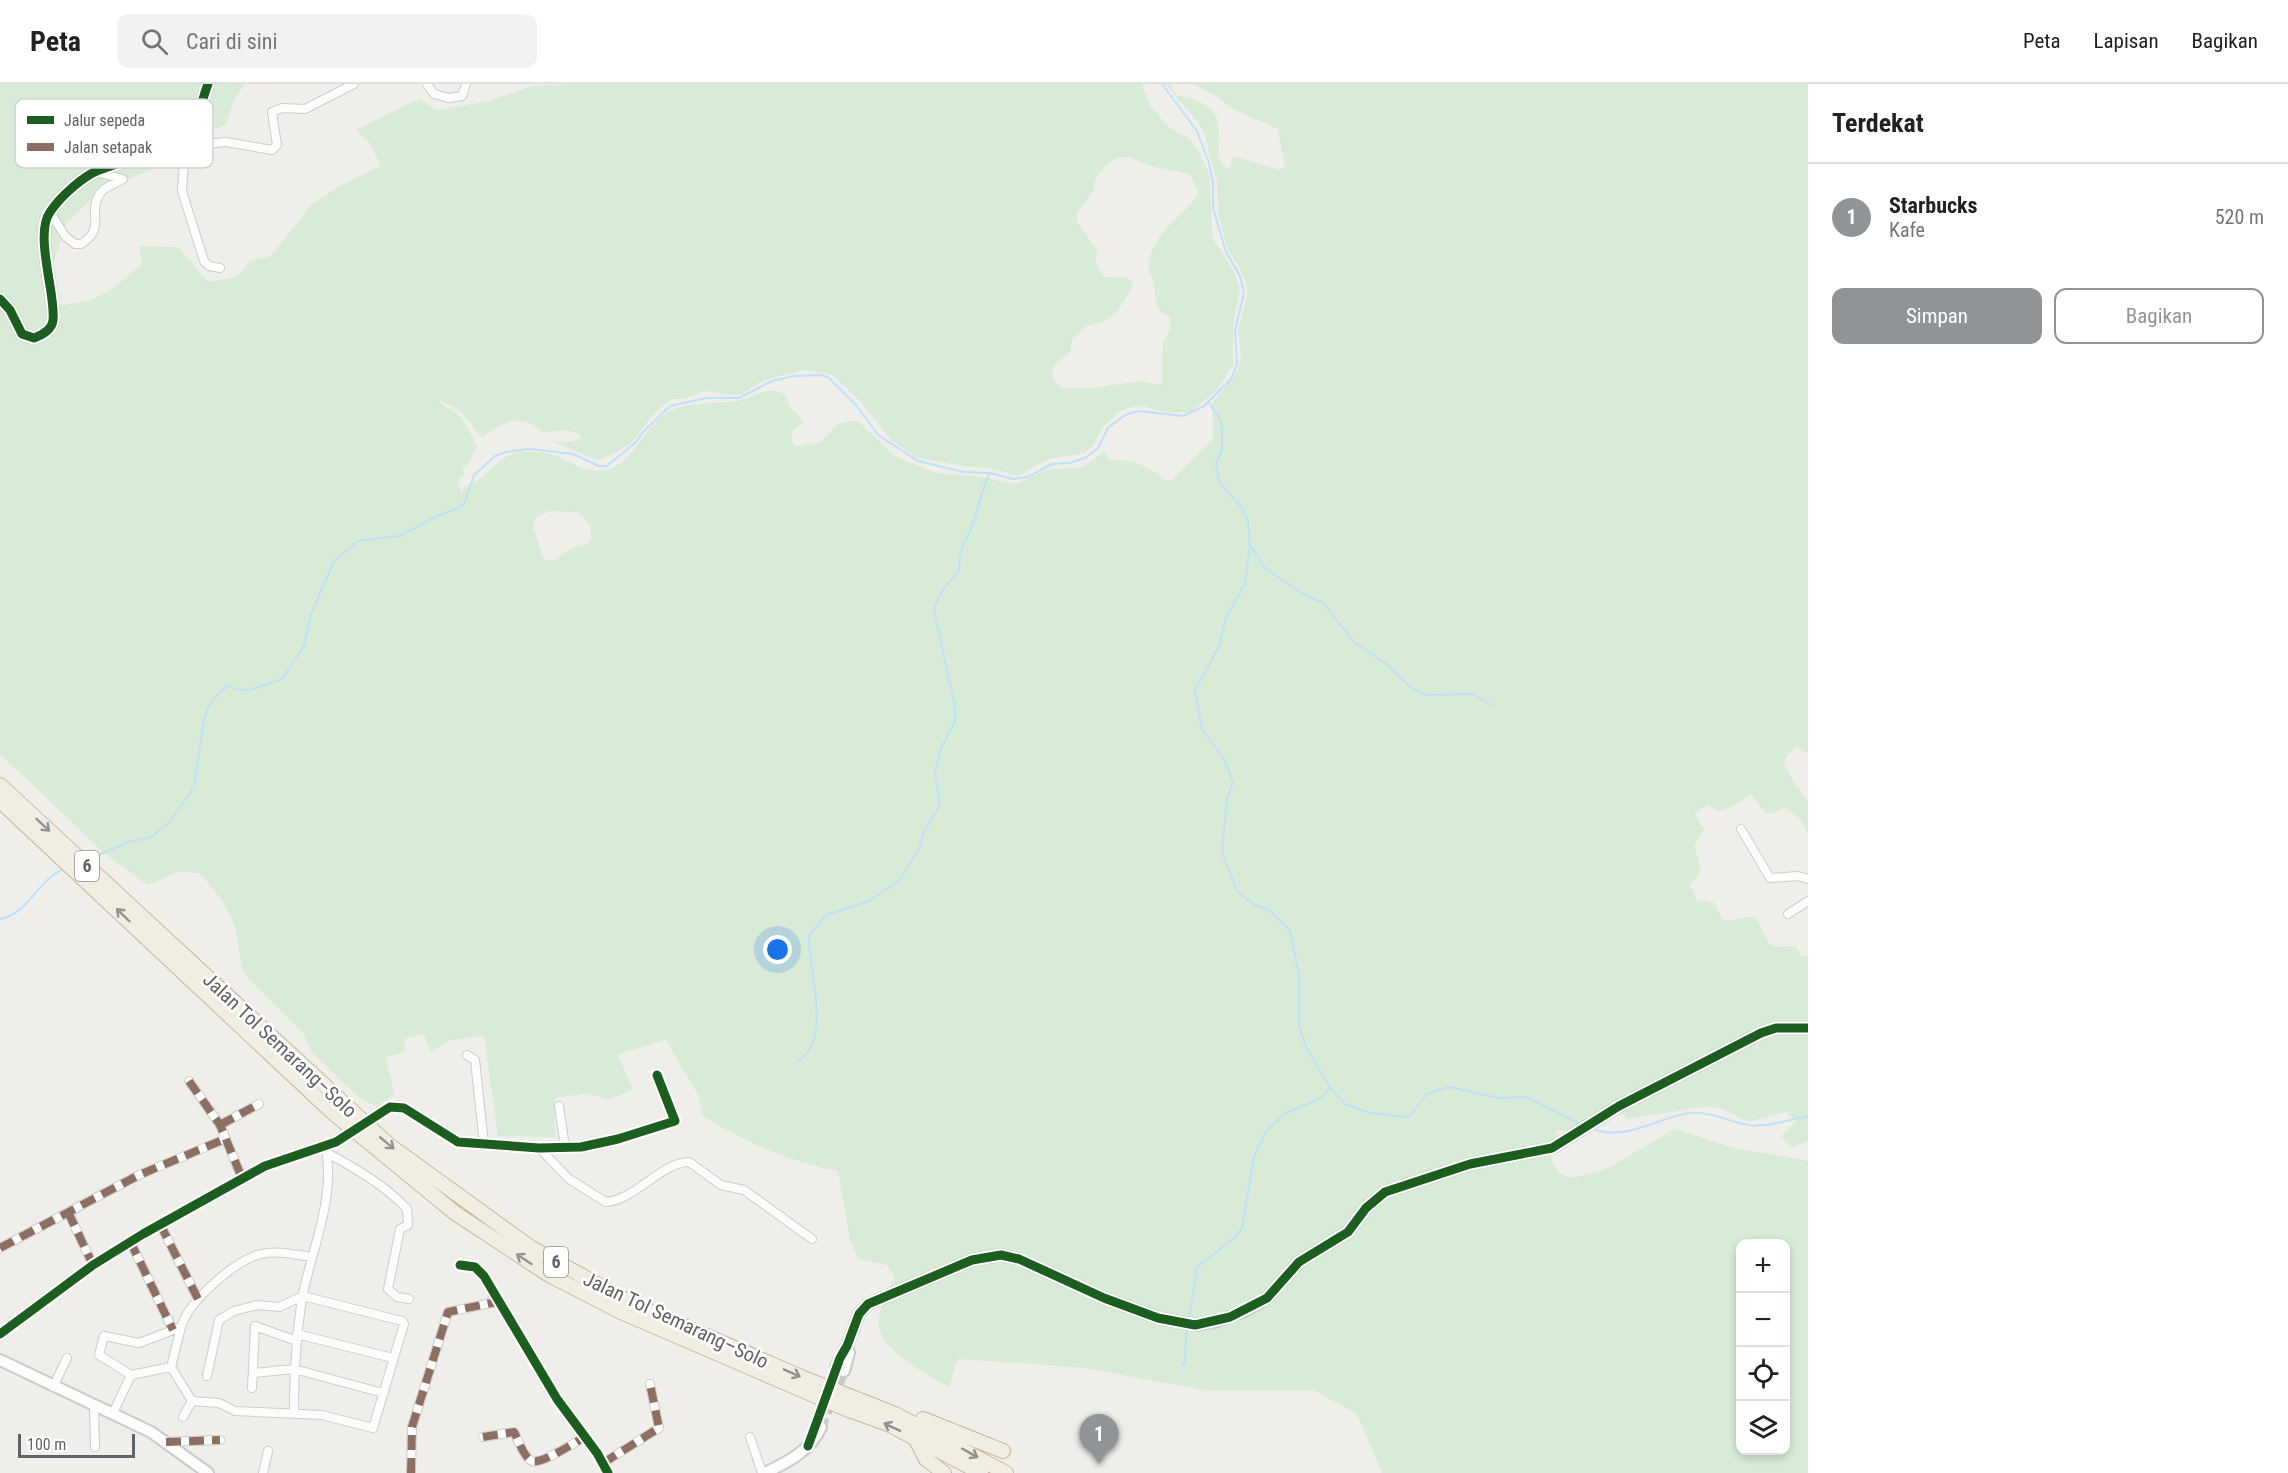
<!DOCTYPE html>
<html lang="id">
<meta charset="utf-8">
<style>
:root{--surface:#fff;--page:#f2f2f2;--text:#202124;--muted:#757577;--line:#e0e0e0;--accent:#919496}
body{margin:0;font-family:"Roboto Condensed",sans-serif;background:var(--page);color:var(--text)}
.controls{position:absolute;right:18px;bottom:18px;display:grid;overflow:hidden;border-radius:12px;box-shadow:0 3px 9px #0003}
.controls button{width:54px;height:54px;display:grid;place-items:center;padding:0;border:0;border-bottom:2px solid var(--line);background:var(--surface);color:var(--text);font:30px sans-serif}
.scale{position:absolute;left:18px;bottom:15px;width:117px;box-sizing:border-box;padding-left:6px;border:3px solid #5f6368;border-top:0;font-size:16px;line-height:21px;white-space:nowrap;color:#5f6368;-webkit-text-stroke:4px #fff;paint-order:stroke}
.you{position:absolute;left:778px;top:866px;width:21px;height:21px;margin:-15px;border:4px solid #fff;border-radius:50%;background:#1a73e8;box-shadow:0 0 0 9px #1a73e833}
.badge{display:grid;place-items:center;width:39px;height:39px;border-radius:50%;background:var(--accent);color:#fff;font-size:20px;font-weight:700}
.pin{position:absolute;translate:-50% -50px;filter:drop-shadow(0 2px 3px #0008)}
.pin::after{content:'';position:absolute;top:32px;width:21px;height:18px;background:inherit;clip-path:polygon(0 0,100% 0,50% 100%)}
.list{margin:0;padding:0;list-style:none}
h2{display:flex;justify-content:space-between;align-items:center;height:78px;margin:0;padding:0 24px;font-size:26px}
h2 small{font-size:20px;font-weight:400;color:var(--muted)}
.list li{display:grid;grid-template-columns:39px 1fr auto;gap:18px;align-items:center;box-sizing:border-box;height:108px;padding:0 24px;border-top:2px solid var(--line)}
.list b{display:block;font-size:22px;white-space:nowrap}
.list p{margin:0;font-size:20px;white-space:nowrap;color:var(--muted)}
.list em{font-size:20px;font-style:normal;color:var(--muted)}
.actions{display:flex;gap:12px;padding:18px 24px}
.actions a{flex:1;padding:14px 0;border:2px solid var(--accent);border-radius:12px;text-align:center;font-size:21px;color:var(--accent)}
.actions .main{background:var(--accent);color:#fff}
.icon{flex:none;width:33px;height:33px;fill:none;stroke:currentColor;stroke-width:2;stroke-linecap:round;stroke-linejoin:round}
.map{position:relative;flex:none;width:1808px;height:1389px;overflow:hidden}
header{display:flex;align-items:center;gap:36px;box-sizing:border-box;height:84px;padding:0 30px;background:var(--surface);border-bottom:2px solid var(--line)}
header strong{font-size:28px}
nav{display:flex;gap:33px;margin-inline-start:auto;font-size:21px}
.search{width:420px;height:54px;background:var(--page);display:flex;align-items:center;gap:15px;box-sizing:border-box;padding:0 21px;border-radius:12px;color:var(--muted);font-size:22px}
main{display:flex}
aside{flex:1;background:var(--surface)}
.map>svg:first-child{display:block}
.green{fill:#d8ebd6;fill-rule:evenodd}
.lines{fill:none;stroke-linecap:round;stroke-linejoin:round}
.stream{stroke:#bfe0f9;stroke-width:2}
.secondary-tunnel{stroke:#cbcbca;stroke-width:10;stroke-dasharray:10 5;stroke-linecap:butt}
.street-casing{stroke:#cbcccc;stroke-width:10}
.secondary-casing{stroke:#cacacb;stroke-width:14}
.highway-casing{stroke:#c8b996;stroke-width:16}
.street{stroke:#fdfcfc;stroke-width:8}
.secondary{stroke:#fdfcfc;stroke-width:10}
.highway{stroke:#f0ede3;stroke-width:14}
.street-bridge-casing{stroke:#cbcccc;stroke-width:10;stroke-linecap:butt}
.street-bridge{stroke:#fdfcfc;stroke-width:8}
.quiet{stroke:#8d6e63;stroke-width:8;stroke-dasharray:15 8;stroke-linecap:butt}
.cycleway-casing{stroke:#fff;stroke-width:13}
.cycleway{stroke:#1b5e20;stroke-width:9}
.oneway{stroke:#929393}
.labels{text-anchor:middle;stroke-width:5;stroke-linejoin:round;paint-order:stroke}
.shield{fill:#fff;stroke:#8f9295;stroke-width:1.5}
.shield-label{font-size:18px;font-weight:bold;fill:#5f6368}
.street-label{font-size:20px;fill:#5f6368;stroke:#fff}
.key{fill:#fff;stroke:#cfd0d2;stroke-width:1.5}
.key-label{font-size:16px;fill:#5f6368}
</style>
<header>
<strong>Peta</strong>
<div class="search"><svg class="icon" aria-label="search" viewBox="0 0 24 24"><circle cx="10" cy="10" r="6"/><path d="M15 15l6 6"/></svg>Cari di sini</div>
<nav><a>Peta</a><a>Lapisan</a><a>Bagikan</a></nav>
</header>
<main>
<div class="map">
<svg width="1808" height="1389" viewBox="0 0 1808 1389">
<rect width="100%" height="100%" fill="#efeeea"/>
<!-- green -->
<path class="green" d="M0 0H245L234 16 226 41 196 50 152 85 97 109 67 138 47 199 55 222C101 217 108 209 142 180L139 162 178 163 208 198 237 193 250 177 271 172 312 120 338 103 381 82 369 58 356 46 419 15 436 26 484 18 534 2 571 0H1142L1151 23 1169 43 1189 55 1199 67 1209 90 1213 155 1234 188 1240 206 1233 237V281L1216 307 1190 328H1165L1139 321 1120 327 1104 341 1093 361 1085 369 1049 375 1017 392 994 385 963 382 915 373 892 357 858 315 831 290 805 286 761 297 743 310 733 311 705 307 683 315H672L655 328 631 359 611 371 597 376 551 357 572 358 581 354 579 350 565 346 543 348C522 328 501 337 482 354 468 337 461 322 438 316 443 323 450 324 457 330 466 339 472 351 477 363L467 381 462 383 464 390 458 396 461 409 465 402C488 396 496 370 522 368 532 367 545 368 554 371 571 377 587 391 606 386 632 380 645 344 665 330 686 315 722 322 745 315 755 312 770 303 780 308 786 310 788 316 789 322L802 335 803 339 793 346 792 355 795 362 821 358 839 339 858 337 895 372 904 376 935 389 983 393 1007 399H1019L1046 386 1083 383 1105 367 1108 376C1133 375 1146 380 1165 396H1172L1213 354 1212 320 1238 287 1241 269 1238 246 1247 212V201L1239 182 1228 166 1223 148 1219 132 1217 97 1205 52 1198 38 1165 0H1171L1176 11C1206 18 1221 23 1219 58 1219 67 1217 73 1222 81L1229 85 1233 72 1280 86 1285 83 1278 45 1231 24 1215 11 1193 0H1808V670L1797 663 1788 670 1784 679 1796 702 1808 716V749L1799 734 1784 723 1772 730 1765 728 1751 711 1725 726 1719 727 1707 720 1695 730 1704 746 1694 761 1701 787 1690 801 1697 816 1715 819 1722 835C1734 839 1743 831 1755 833L1769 859 1775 863 1795 862 1802 872H1808V1057L1792 1063 1781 1052 1797 1038 1786 1028 1748 1038 1721 1024 1703 1023 1628 1035 1614 1023 1567 1046H1557L1551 1074 1558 1089 1572 1094 1606 1085 1675 1045 1730 1063 1808 1077V1389H1382L1357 1330 1313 1306H1203L1085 1284 958 1275 949 1303C926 1289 871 1264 879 1231 882 1218 889 1205 895 1193L887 1181 858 1175 850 1155 838 1087C789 1077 745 1059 703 1032L698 1011 666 956 618 970 633 1006 607 1016 588 1009 555 1014V1053L498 1052 484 952 451 956 430 968 424 950 405 955 404 969 387 972C386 985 393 996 394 1010L377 1022 362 1016 312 969 303 949 245 891C238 874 239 857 234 840 228 821 212 804 200 789L178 788 147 801 103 768 0 670ZM1130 73 1150 82 1190 90 1199 109C1181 136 1157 143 1148 179 1148 187 1151 190 1153 197 1158 214 1150 225 1171 233L1170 245 1163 258 1162 301 1140 297 1092 304H1062L1052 294 1053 282 1070 268 1072 255 1087 241C1110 242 1128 217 1133 198L1127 194 1105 193 1100 188 1095 173 1098 167 1077 138V128L1092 109 1096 94 1105 83 1116 74ZM548 427 578 428 590 442 591 456 586 461 571 464 555 476H544L533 443 535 434ZM1740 1160H1786V1366H1740Z"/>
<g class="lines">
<!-- stream -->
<path class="stream" d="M1208 318 1219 333 1222 344V366L1216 380 1219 398 1242 424 1248 437 1250 461 1245 499 1226 534 1219 562 1195 606 1202 645 1224 675 1233 698 1227 714 1222 768 1237 807 1255 821 1269 826 1290 847 1299 891V942L1307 965 1330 1004 1345 1020 1370 1029 1409 1033 1427 1010 1449 1003 1499 1014 1527 1013 1583 1041
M1251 462 1265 484 1303 510 1323 519 1354 558 1385 579 1414 606 1427 611 1473 610 1491 621
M89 775 129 758 151 753 169 739 194 703 204 636 209 622 214 614 229 601 235 605 249 606 282 595 304 562 311 530 334 477 358 457 400 452 435 433 460 423 465 418 474 391 495 372 506 368 529 365 558 368 573 370 599 382H607L635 359 643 348 670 322 706 314H739L772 297 794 292 822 291 829 294 856 321 878 351 918 377 963 388 990 389 1013 395 1028 393 1052 380 1070 379 1085 374 1098 364 1108 344 1125 331 1139 327 1183 332 1204 322 1231 295 1237 281 1235 246 1244 209 1240 192 1226 168 1213 124V99L1209 79 1197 47 1162 0
M0 835C29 830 38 795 64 785
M797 978C834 954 808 889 809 852L826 831 869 817 899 797 919 765 923 750 940 720 935 689 941 664 955 637V622L934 527C936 511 949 499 959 487 959 464 964 462 972 442 979 424 981 406 990 389
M1591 1044C1626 1059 1657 1033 1690 1029 1711 1027 1729 1038 1749 1041 1766 1044 1790 1035 1808 1032
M1189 1236 1197 1183 1233 1155 1242 1144 1254 1073 1266 1047 1286 1029 1322 1014 1329 1004
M1182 1282 1185 1276 1187 1244"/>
<!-- secondary-tunnel -->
<path class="secondary-tunnel" d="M814 1341 836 1283
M821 1343 844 1287"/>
<defs>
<path id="street" d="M427 0 434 10 449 14 462 12 466 0
M149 70 185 62
M50 128 65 152 75 160H81C108 144 85 126 102 107 107 102 116 99 123 95L96 88
M220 184 209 182 204 177 182 107 185 62 226 58 272 66 277 61 272 28 282 24 305 25 354 0
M1741 745 1770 794 1798 792 1808 795
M1788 830 1808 817
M467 971 475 976 484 1060
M189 997 220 1041 242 1094
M559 1022 565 1063
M383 1026 397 1022 404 1024 458 1058 539 1064 581 1063 618 1055 675 1037 657 991
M220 1041 259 1020
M539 1064 569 1095 606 1118C635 1116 662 1078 689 1078L721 1101 744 1106 812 1155
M327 1069C355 1084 386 1102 407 1125L408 1141 400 1145 388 1205 397 1213 409 1215
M68 1128 93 1181
M160 1140 198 1215
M130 1157 173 1246
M0 1164 139 1091 225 1055
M460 1181 475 1183 484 1192 557 1315 597 1369 608 1389
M181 1243C189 1217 234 1177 261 1170 277 1166 296 1171 312 1173
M0 1250 108 1170 213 1110 265 1082 336 1058
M297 1250 393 1274
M171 1283 192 1317 183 1333
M253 1289 294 1285 383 1309
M53 1303 67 1274
M252 1304 255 1242 297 1257
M192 1317 219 1319 235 1327 322 1331 373 1344 404 1240 402 1237 303 1212 279 1223 257 1221 234 1227 219 1236 207 1292
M94 1321 95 1363
M113 1329 131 1291 99 1271 104 1252 139 1259 181 1243 171 1283 131 1291
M294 1329C294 1290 296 1253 302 1215 311 1166 337 1112 325 1062
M483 1353 514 1348C518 1355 524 1374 532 1377 541 1381 575 1358 585 1353
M750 1353 762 1389
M166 1358 220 1356
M603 1379 659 1344 650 1300
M263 1389 268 1367
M411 1389 412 1343 448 1228 501 1217"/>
<path id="secondary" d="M0 215 10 226 22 250 34 254C42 251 52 246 53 236 56 210 34 151 50 128 60 113 83 92 99 86 133 74 176 63 197 30 202 21 204 10 208 0
M0 1276 151 1348 208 1389
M836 1283 847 1262 859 1230 868 1220 972 1176 1001 1171 1019 1175 1104 1214 1158 1234 1195 1241 1214 1238 1245 1227 1267 1214 1299 1178 1348 1148 1366 1124 1385 1108 1470 1080 1552 1064 1619 1022 1761 949 1776 944H1808
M844 1287 849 1269 847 1262
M765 1389C788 1378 810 1367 821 1343"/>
<path id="highway" d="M0 701 389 1061 530 1163 631 1219 806 1295 895 1330 1006 1389
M0 717 332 1028 455 1129 549 1191 621 1228 846 1325 888 1340 981 1389
M923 1335 1003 1367
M915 1354 926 1375 944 1389"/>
</defs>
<!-- street casing -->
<use href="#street" class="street-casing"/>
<!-- secondary casing -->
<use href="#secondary" class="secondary-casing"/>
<!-- highway casing -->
<use href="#highway" class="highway-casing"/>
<!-- street -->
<use href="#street" class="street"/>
<!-- secondary -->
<use href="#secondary" class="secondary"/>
<!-- highway -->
<use href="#highway" class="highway"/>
<defs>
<path id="street-bridge" d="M336 1058 383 1026"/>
</defs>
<!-- street-bridge casing -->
<use href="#street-bridge" class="street-bridge-casing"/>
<!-- street-bridge -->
<use href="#street-bridge" class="street-bridge"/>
<!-- quiet -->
<path class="quiet" d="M189 997 220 1041 242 1094
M220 1041 259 1020
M68 1128 93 1181
M160 1140 198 1215
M130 1157 173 1246
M0 1164 139 1091 225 1055
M483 1353 514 1348C518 1355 524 1374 532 1377 541 1381 575 1358 585 1353
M166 1358 220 1356
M603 1379 659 1344 650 1300
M411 1389 412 1343 448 1228 501 1217"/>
<defs>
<path id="cycleway" d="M0 215 10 226 22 250 34 254C42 251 52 246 53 236 56 210 34 151 50 128 60 113 83 92 99 86 133 74 176 63 197 30 202 21 204 10 208 0
M460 1181 475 1183 484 1192 557 1315 597 1369 608 1389
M0 1250 93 1181 143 1150 265 1082 336 1058 390 1023 404 1024 458 1058 539 1064 581 1063 618 1055 675 1037 657 991
M808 1362 840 1274 847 1262 859 1230 868 1220 972 1176 1001 1171 1019 1175 1104 1214 1158 1234 1195 1241 1230 1233 1267 1214 1299 1178 1348 1148 1366 1124 1385 1108 1470 1080 1552 1064 1619 1022 1761 949 1776 944H1808"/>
</defs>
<!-- cycleway casing -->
<use href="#cycleway" class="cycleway-casing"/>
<!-- cycleway -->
<use href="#cycleway" class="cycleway"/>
</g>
<!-- one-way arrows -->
<defs><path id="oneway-shaft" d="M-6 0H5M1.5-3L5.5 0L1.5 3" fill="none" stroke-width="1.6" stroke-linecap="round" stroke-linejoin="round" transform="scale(1.5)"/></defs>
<g class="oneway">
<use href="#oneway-shaft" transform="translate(43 741) rotate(43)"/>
<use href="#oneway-shaft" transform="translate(123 831) rotate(-136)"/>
<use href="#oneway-shaft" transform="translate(387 1059) rotate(40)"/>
<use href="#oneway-shaft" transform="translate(524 1175) rotate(-147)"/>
<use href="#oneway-shaft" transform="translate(792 1289) rotate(24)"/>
<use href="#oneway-shaft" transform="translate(892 1343) rotate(-155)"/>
<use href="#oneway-shaft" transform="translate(970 1369) rotate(29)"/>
</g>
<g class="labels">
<!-- shield labels -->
<g class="shield">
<rect x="75" y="767" width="24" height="30" rx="4.5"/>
<rect x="544" y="1163" width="24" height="30" rx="4.5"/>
</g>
<g class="shield-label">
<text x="87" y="788">6</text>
<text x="556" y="1184">6</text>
</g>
<!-- street labels -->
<g class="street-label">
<text transform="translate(280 961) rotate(43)" y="7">Jalan Tol Semarang–Solo</text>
<text transform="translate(676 1236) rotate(25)" y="7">Jalan Tol Semarang–Solo</text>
</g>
</g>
<!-- legend -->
<rect x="15" y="15" width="198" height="69" rx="9" class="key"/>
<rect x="27" y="32" width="27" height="8" fill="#1b5e20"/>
<rect x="27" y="59" width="27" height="8" fill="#8d6e63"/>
<g class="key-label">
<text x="64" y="42">Jalur sepeda</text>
<text x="64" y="69">Jalan setapak</text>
</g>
</svg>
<div class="controls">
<button>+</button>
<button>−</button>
<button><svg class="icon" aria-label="locate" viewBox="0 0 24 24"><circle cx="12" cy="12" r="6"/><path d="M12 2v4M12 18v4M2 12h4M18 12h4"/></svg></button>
<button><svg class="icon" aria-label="layers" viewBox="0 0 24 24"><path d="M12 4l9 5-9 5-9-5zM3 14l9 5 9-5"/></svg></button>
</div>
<div class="scale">100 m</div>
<div class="you"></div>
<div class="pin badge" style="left:1099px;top:1380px">1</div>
</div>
<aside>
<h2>Terdekat<small></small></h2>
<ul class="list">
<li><span class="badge">1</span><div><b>Starbucks</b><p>Kafe</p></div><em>520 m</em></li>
</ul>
<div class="actions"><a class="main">Simpan</a><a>Bagikan</a></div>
</aside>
</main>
